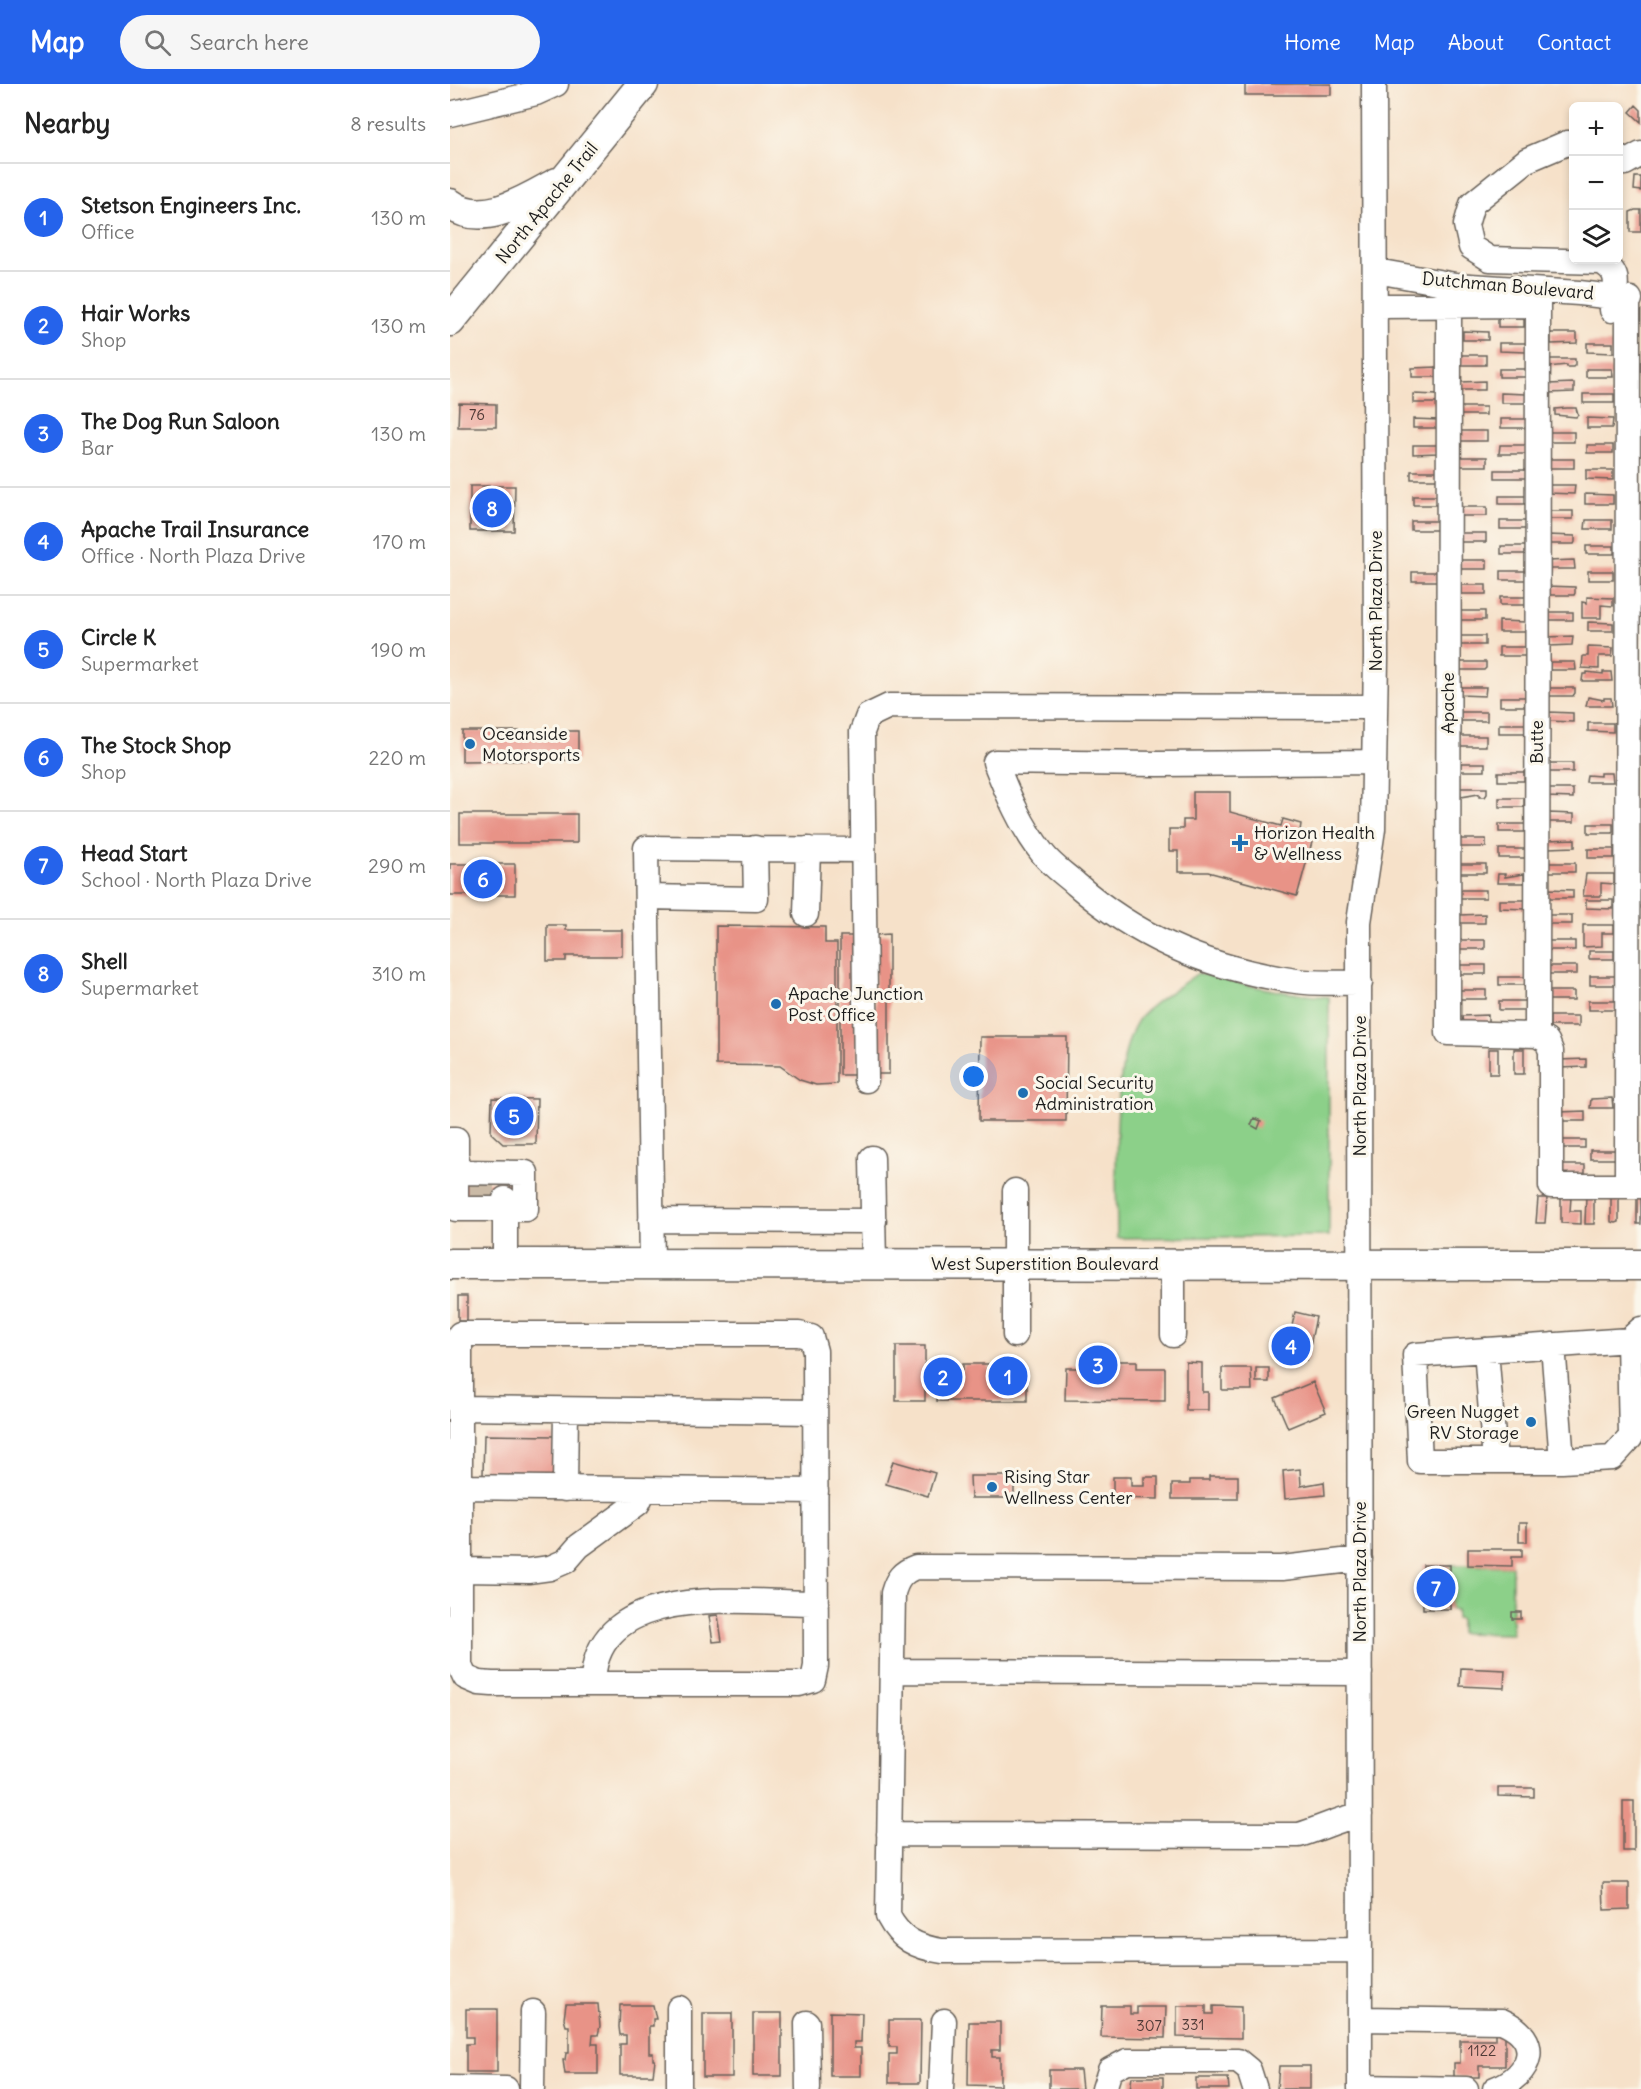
<!DOCTYPE html>
<meta charset="utf-8">
<style>
:root{--surface:#fff;--page:#f6f6f6;--text:#222;--muted:#767676;--line:#e0e0e0;--accent:#2563eb}
body{margin:0;font-family:Delius,sans-serif;background:var(--page);color:var(--text)}
.controls{position:absolute;right:18px;top:18px;display:grid;overflow:hidden;border-radius:9px;box-shadow:0 3px 9px #0003}
.controls button{width:54px;height:54px;display:grid;place-items:center;padding:0;border:0;border-bottom:2px solid var(--line);background:var(--surface);color:var(--text);font:30px sans-serif}
.you{position:absolute;left:524px;top:993px;width:21px;height:21px;margin:-15px;border:4px solid #fff;border-radius:50%;background:#1a73e8;box-shadow:0 0 0 9px #1a73e833}
.badge{display:grid;place-items:center;width:39px;height:39px;border-radius:50%;background:var(--accent);color:#fff;font-size:20px;font-weight:700}
.pin{position:absolute;translate:-50% -50%;border:3px solid #fff;box-shadow:0 2px 6px #0006}
.list{margin:0;padding:0;list-style:none}
h2{display:flex;justify-content:space-between;align-items:center;height:78px;margin:0;padding:0 24px;font-size:26px}
h2 small{font-size:20px;font-weight:400;color:var(--muted)}
.list li{display:grid;grid-template-columns:39px 1fr auto;gap:18px;align-items:center;box-sizing:border-box;height:108px;padding:0 24px;border-top:2px solid var(--line)}
.list b{display:block;font-size:22px;white-space:nowrap}
.list p{margin:0;font-size:20px;white-space:nowrap;color:var(--muted)}
.list em{font-size:20px;font-style:normal;color:var(--muted)}
.icon{flex:none;width:33px;height:33px;fill:none;stroke:currentColor;stroke-width:2;stroke-linecap:round;stroke-linejoin:round}
.map{position:relative;flex:none;width:1191px;height:2005px;overflow:hidden}
header{display:flex;align-items:center;gap:36px;box-sizing:border-box;height:84px;padding:0 30px;background:var(--accent);color:#fff}
header strong{font-size:28px}
nav{display:flex;gap:33px;margin-inline-start:auto;font-size:21px}
.search{width:420px;height:54px;background:var(--page);display:flex;align-items:center;gap:15px;box-sizing:border-box;padding:0 21px;border-radius:33px;color:var(--muted);font-size:22px}
main{display:flex}
aside{flex:1;background:var(--surface)}
.map>svg:first-child{display:block}
.green{fill:#8cd089;stroke:#547652;stroke-width:1.5}
.building{fill:#e89387}
.lines{fill:none;stroke-linecap:round;stroke-linejoin:round}
.minor-tunnel{stroke:#cabaa6;stroke-width:24;stroke-dasharray:24 12;stroke-linecap:butt}
.minor-casing{stroke:#686159;stroke-width:27}
.major-casing{stroke:#686159;stroke-width:33}
.minor{stroke:#fff;stroke-width:24}
.major{stroke:#fff;stroke-width:30}
.poi-dot{fill:#1f6fb2;stroke:#fbf7ec;stroke-width:2}
.labels{text-anchor:middle;stroke-width:6;stroke-linejoin:round;paint-order:stroke}
.number-label{font-size:15px;fill:#4f3a37}
.street-label{font-size:18px;fill:#1c1c1c;stroke:#fbf7ec}
.poi-label{font-size:18px;fill:#1c1c1c;stroke:#fbf7ec;text-anchor:start}
</style>
<header>
<strong>Map</strong>
<div class="search"><svg class="icon" aria-label="search" viewBox="0 0 24 24"><circle cx="10" cy="10" r="6"/><path d="M15 15l6 6"/></svg>Search here</div>
<nav><a>Home</a><a>Map</a><a>About</a><a>Contact</a></nav>
</header>
<main>
<aside>
<h2>Nearby<small>8 results</small></h2>
<ul class="list">
<li><span class="badge">1</span><div><b>Stetson Engineers Inc.</b><p>Office</p></div><em>130 m</em></li>
<li><span class="badge">2</span><div><b>Hair Works</b><p>Shop</p></div><em>130 m</em></li>
<li><span class="badge">3</span><div><b>The Dog Run Saloon</b><p>Bar</p></div><em>130 m</em></li>
<li><span class="badge">4</span><div><b>Apache Trail Insurance</b><p>Office · North Plaza Drive</p></div><em>170 m</em></li>
<li><span class="badge">5</span><div><b>Circle K</b><p>Supermarket</p></div><em>190 m</em></li>
<li><span class="badge">6</span><div><b>The Stock Shop</b><p>Shop</p></div><em>220 m</em></li>
<li><span class="badge">7</span><div><b>Head Start</b><p>School · North Plaza Drive</p></div><em>290 m</em></li>
<li><span class="badge">8</span><div><b>Shell</b><p>Supermarket</p></div><em>310 m</em></li>
</ul>
</aside>
<div class="map">
<svg width="1191" height="2005" viewBox="0 0 1191 2005">
<rect width="100%" height="100%" fill="#fbf7ec"/>
<filter id="ink" filterUnits="userSpaceOnUse"><feTurbulence type="fractalNoise" baseFrequency=".0167" numOctaves="2"/><feDisplacementMap in="SourceGraphic" scale="12" xChannelSelector="R" yChannelSelector="G"/><feConvolveMatrix kernelMatrix="1 2 1 2 8 2 1 2 1" color-interpolation-filters="sRGB"/></filter>
<filter id="wash" filterUnits="userSpaceOnUse"><feTurbulence type="fractalNoise" baseFrequency=".008" numOctaves="4" result="noise"/><feDisplacementMap in="SourceGraphic" scale="24" xChannelSelector="R" yChannelSelector="G"/><feGaussianBlur stdDeviation="1.35" result="paint"/><feColorMatrix in="noise" values="0 0 0 0 0 0 0 0 0 0 0 0 0 0 0 0 0 1.4 0 .05"/><feComposite in="paint" operator="in"/></filter>
<g filter="url(#wash)">
<rect width="100%" height="100%" fill="#f6e1c9"/>
<!-- green -->
<path class="green" d="M748 889C792 901 834 910 879 913V1152L667 1154C667 1104 659 967 692 931 706 915 731 902 748 889Z
M1000 1481 1062 1482V1550L1010 1549V1535L1006 1534V1526L1000 1525Z"/>
<g id="blocks">
<!-- building -->
<path class="building" d="M795 0H881V11H795Z
M1186 21 1191 26V38L1180 28Z
M1185 93H1191V107L1184 106Z
M1185 126H1191V148H1180V128Z
M1048 234H1074V243H1048Z
M1013 247 1038 248V256H1013Z
M1101 249H1127V259L1101 260Z
M1049 259H1076V268L1049 267Z
M1137 259H1163V269L1137 268Z
M1010 271H1036V281H1011Z
M1097 275H1125V281L1123 283H1117V281L1097 283Z
M988 283 989 293H962V284Z
M1049 285H1076V293H1049Z
M1136 285H1162L1163 293H1136Z
M1035 297V306H1011V298Z
M1124 299V308L1098 309V300Z
M1051 309 1076 310V319H1051Z
M963 310 988 311V319H963Z
M1133 310H1164V319H1133Z
M9 319 46 320V343H8Z
M1010 323H1036V331H1010Z
M1117 324H1126L1128 331 1126 333 1105 331V325Z
M1137 334 1163 335 1162 344H1137Z
M963 335 989 336V344H963Z
M1051 335H1076V344H1051Z
M1010 347H1037V357H1010Z
M1098 348H1124V358H1098Z
M963 361H988V369L963 370Z
M1050 361H1077L1076 370H1049Z
M1137 361H1163V369H1137Z
M1010 373H1037V382H1010Z
M1097 375H1124V384H1097Z
M1045 386H1077V394H1045Z
M1136 386H1163V396L1136 395Z
M961 387H989V395H961Z
M1098 401H1125L1124 410 1098 409Z
M20 402H65L64 447H20Z
M1135 410 1163 411V420H1135Z
M963 412H989V421H963Z
M1049 412H1077V420H1049Z
M1010 423H1037V432H1010Z
M1097 427H1123V435H1097Z
M1136 436H1162V445H1135Z
M961 437H988V446H961Z
M1050 437H1076V445H1050Z
M1010 449H1036V458H1010Z
M1097 451 1125 452V458L1124 460H1098Z
M1051 462H1076V470H1051Z
M1136 462H1164V470H1136Z
M1010 476H1037V485H1010Z
M1124 476 1125 485H1098V477Z
M1051 487H1076V496H1051Z
M1138 487H1163V496H1138Z
M962 488H988V497H962Z
M1010 501H1036V510H1010Z
M1096 502 1125 503V509L1124 511H1100V508H1096Z
M1050 513H1076V521H1050Z
M1137 513 1163 514V522L1151 521V534H1132V518L1137 519Z
M1011 527H1035V536H1011Z
M1097 528H1123V536H1098Z
M1049 537 1075 538V548H1049Z
M1138 538 1163 539V547H1138Z
M1011 552H1035V561H1011Z
M1123 552 1122 561 1099 562 1097 553Z
M1049 563H1076V572H1049Z
M1138 563 1163 564 1162 572H1149V585L1132 584 1133 572H1138Z
M1011 578H1036V584L1034 586H1011Z
M1098 578H1125L1126 586H1098Z
M1137 588 1153 590V588H1161L1162 597H1132L1133 590H1137Z
M1010 603H1036L1035 612 1010 611Z
M1096 604H1125V609L1123 612H1098Z
M1050 613H1075V622H1050Z
M1138 613 1154 616V614H1161L1162 622H1136Z
M1010 628H1037V637H1010Z
M1098 628 1123 629V638L1098 637Z
M1138 639H1163V648L1138 647Z
M1049 640H1076V649H1049Z
M12 647H128V676L12 677Z
M1010 652H1036V662H1010Z
M1010 679H1035V687H1010Z
M1098 679H1123V688H1098Z
M1048 688H1074V697H1048Z
M1150 689H1162L1163 698H1136L1137 691 1150 692Z
M1010 704H1037V710L1035 713H1029V710L1011 713Z
M1097 705H1123V714L1097 713Z
M743 708H780V728L831 742 833 735 851 740 850 747 864 751 847 812 758 788H728V767H719V745H733V736H743Z
M1049 714H1074V723H1049Z
M1098 729 1124 730V738H1098Z
M10 730H127V759H10Z
M1049 740H1075V748H1049Z
M1138 740H1163V749H1138Z
M1010 755H1036V763H1010Z
M1125 755V763L1098 764V756Z
M1049 765H1075V774H1049Z
M1138 765H1164V774H1138Z
M1097 779H1125V788H1097Z
M0 780H65V811H0Z
M1010 780H1036V789H1010Z
M1048 790H1055V793L1074 790V799H1047Z
M1136 790H1164V800L1151 799V812H1133Z
M1098 805 1123 806V814H1098Z
M1010 806H1036V814H1010Z
M1049 816H1076V825L1049 824Z
M1136 816H1163V825L1136 824Z
M1035 830V839H1010V831Z
M1098 831H1122V840H1098Z
M97 841H116V846H172V872H116V877H97Z
M1133 841H1164V849H1152V862L1133 863Z
M266 842 375 843V859H387V1000L366 1001 350 996 330 982 266 981Z
M439 850V990H425V851Z
M390 852H407L408 991H390Z
M1010 856H1035V865H1010Z
M1099 857H1125V866H1099Z
M1139 867H1164V875H1139Z
M1010 881H1036V890H1010Z
M1099 882H1127V890H1099Z
M1140 892H1165V901H1140Z
M1049 893H1076V901H1049Z
M1010 906H1036V915H1010Z
M1099 907H1124V916H1099Z
M1049 917H1076V926H1049Z
M1138 917H1165V926H1138Z
M1038 931V940H1013L1012 932Z
M1100 932H1129V942H1100Z
M530 953H617L616 1037H529Z
M1039 965H1048V990H1039Z
M1064 965H1074V990H1064Z
M1136 975V983L1109 984V976Z
M42 1014 87 1015 86 1060H53L41 1049Z
M1162 1014 1163 1024H1140L1141 1015Z
M1135 1027V1037H1109V1028Z
M804 1034 811 1037 808 1045 801 1041Z
M1109 1056H1135V1064H1109Z
M1140 1066H1167V1075H1140Z
M1109 1081H1135V1090H1109Z
M7 1098H73V1115H7Z
M1136 1112H1144V1140H1135Z
M1161 1112H1169V1138L1166 1139 1161 1138Z
M1111 1113H1121L1120 1127H1131V1140L1111 1139Z
M1187 1113H1191V1140H1187Z
M1088 1114H1097L1095 1139H1086Z
M8 1212H17V1237H8Z
M845 1228 866 1233 857 1276 836 1271 839 1257 845 1258 848 1243 842 1242Z
M446 1262H475V1317H446Z
M643 1277H687V1284H715V1317L615 1316 616 1284H643Z
M736 1278 752 1279V1308H758V1326H736Z
M513 1280H539V1286H577V1317H487V1286H513Z
M772 1284H801L802 1306H772Z
M806 1284H819V1298H806Z
M863 1298 876 1328 838 1344 825 1314Z
M34 1351 104 1352V1392L33 1391Z
M443 1377 485 1389 478 1412 436 1400Z
M850 1385 851 1402 874 1398 875 1411 835 1415 833 1387Z
M520 1392H564V1414H521Z
M759 1392H788V1415H722V1400H740V1396H759Z
M663 1393H681V1402H694V1393H708V1415L663 1414Z
M1069 1439H1077V1458H1069Z
M1018 1465H1072V1473H1062V1482L1018 1481Z
M973 1481H1000V1525H973Z
M1062 1528H1071V1535H1062Z
M268 1531 272 1557 263 1558 259 1532Z
M1011 1584 1055 1586 1054 1604 1010 1602Z
M1048 1704H1084V1713L1048 1712Z
M1173 1717H1184V1767H1173Z
M1153 1799H1179V1825L1154 1826Z
M116 1920H148L150 1942 148 1951H143L142 1960H148V1990H115L113 1976H115L116 1969H119V1942H116L114 1935Z
M170 1921H203L206 1935H203V1942H199V1969H203V1976H205L203 1991H170V1960H176V1951H170L169 1943Z
M652 1922H680V1930H687V1923H716L715 1954 651 1953Z
M727 1922H756V1930H763V1922L791 1923V1954L727 1953Z
M16 1925H47V1988H16V1960H23V1953H16Z
M380 1928 412 1929 411 1958H404V1964H411V1992H380Z
M253 1929H282V1993H253Z
M303 1929H332V1992H303Z
M439 1936H471L470 1999H439V1970H447V1963H439Z
M519 1938H550V1966H542V1973H550V2002L518 2001Z
M1045 1949H1055V1982H1029V1993H1004V1979H1010V1956H1045Z
M829 1982H860V2005H827Z
M599 1986H630L632 2005H599Z
M682 1993H713V2005H680Z
M746 1994H778L779 2005H746Z"/>
</g>
</g>
<g filter="url(#ink)">
<use href="#blocks" fill-opacity="0" stroke="#686159" stroke-width="1.5"/>
<g class="lines">
<!-- minor-tunnel -->
<path class="minor-tunnel" d="M32 1098V1115"/>
<defs>
<path id="minor" d="M0 30 86 9 106 0
M1124 59H1117L1077 76 1022 120 1016 141 1021 163 1040 175 1151 178C1173 189 1165 205 1162 226
M1168 73 1175 79 1191 70
M926 187 1005 201 1129 209 1180 215
M1005 201 999 233 998 949 1087 951
M1088 208 1087 951 1097 957 1101 967V1102H1191
M926 222 1083 221
M197 813 306 815 305 764
M356 830 358 765
M910 899C889 898 867 900 846 897 765 886 689 855 627 801 616 791 602 782 593 770 571 742 558 711 545 678L708 680 924 678
M416 996 412 648 418 632 439 622 925 623
M0 1055H6V1088L76 1089V1125H55V1180
M422 1074 424 1181
M6 1088V1125H55V1115
M1177 1102 1178 215
M565 1107V1251
M201 1136 424 1137
M202 1180 196 764 413 766
M723 1180V1251
M10 1250H349L361 1253 365 1267 366 1582 363 1596 349 1600H42L29 1599 15 1593 10 1582Z
M1179 1256 1181 1353 1162 1374 1112 1377H970L965 1271 1179 1256 1191 1245
M1103 1261 1112 1377
M1036 1266 1045 1377
M10 1324 365 1328
M10 1403 366 1407
M115 1405 116 1326
M910 1475 832 1484 466 1483C452 1488 447 1495 443 1509L438 1832C450 1855 466 1863 492 1867L910 1866
M10 1486 78 1487 100 1484 116 1477 129 1462 188 1419 194 1406
M442 1587 910 1589
M143 1600C144 1495 297 1519 366 1519
M439 1750 849 1751C870 1745 888 1735 910 1731
M911 1935 1052 1937C1094 1955 1082 1991 1045 2005
M357 1939 358 2005
M910 2003 1016 2005
M0 2004 56 2005
M82 2005 83 1928
M229 2005V1924
M491 2005 494 1937
M654 2005 660 1986 677 1977H788L799 1986 805 2005
M910 2005 909 838 923 745 926 574 924 0"/>
<path id="major" d="M0 120C33 145 77 115 107 99
M0 237 193 0
M0 1180 1191 1181"/>
</defs>
<!-- minor casing -->
<use href="#minor" class="minor-casing"/>
<!-- major casing -->
<use href="#major" class="major-casing"/>
<!-- minor -->
<use href="#minor" class="minor"/>
<!-- major -->
<use href="#major" class="major"/>
</g>
</g>
<!-- markers -->
<g class="poi-dot">
<circle cx="20" cy="660" r="6"/>
<path d="M787 750h6v6h6v6h-6v6h-6v-6h-6v-6h6z"/>
<circle cx="326" cy="920" r="6"/>
<circle cx="573" cy="1009" r="6"/>
<circle cx="1081" cy="1338" r="6"/>
<circle cx="542" cy="1403" r="6"/>
</g>
<g class="labels">
<!-- number labels -->
<g class="number-label">
<text x="27" y="336">76</text>
<text x="743" y="1946">331</text>
<text x="699" y="1947">307</text>
<text x="1032" y="1972">1122</text>
</g>
<!-- street labels -->
<g class="street-label">
<text transform="translate(97 119) rotate(-51)" y="6">North Apache Trail</text>
<text transform="translate(1058 202) rotate(5)" y="6">Dutchman Boulevard</text>
<text transform="translate(926 517) rotate(-90)" y="6">North Plaza Drive</text>
<text transform="translate(998 619) rotate(-90)" y="6">Apache</text>
<text transform="translate(1087 658) rotate(-90)" y="6">Butte</text>
<text transform="translate(910 1002) rotate(-90)" y="6">North Plaza Drive</text>
<text x="595" y="1186">West Superstition Boulevard</text>
<text transform="translate(910 1488) rotate(-90)" y="6">North Plaza Drive</text>
</g>
<!-- poi labels -->
<g class="poi-label">
<text x="32" y="656">Oceanside<tspan x="32" dy="21">Motorsports</tspan></text>
<text x="804" y="755">Horizon Health<tspan x="804" dy="21">&amp; Wellness</tspan></text>
<text x="338" y="916">Apache Junction<tspan x="338" dy="21">Post Office</tspan></text>
<text x="585" y="1005">Social Security<tspan x="585" dy="21">Administration</tspan></text>
<text x="1069" y="1334" text-anchor="end">Green Nugget<tspan x="1069" dy="21">RV Storage</tspan></text>
<text x="554" y="1399">Rising Star<tspan x="554" dy="21">Wellness Center</tspan></text>
</g>
</g>
</svg>
<div class="controls">
<button>+</button>
<button>−</button>
<button><svg class="icon" aria-label="layers" viewBox="0 0 24 24"><path d="M12 4l9 5-9 5-9-5zM3 14l9 5 9-5"/></svg></button>
</div>
<div class="you"></div>
<div class="pin badge" style="left:558px;top:1292px">1</div>
<div class="pin badge" style="left:493px;top:1293px">2</div>
<div class="pin badge" style="left:648px;top:1281px">3</div>
<div class="pin badge" style="left:841px;top:1262px">4</div>
<div class="pin badge" style="left:64px;top:1032px">5</div>
<div class="pin badge" style="left:33px;top:795px">6</div>
<div class="pin badge" style="left:986px;top:1504px">7</div>
<div class="pin badge" style="left:42px;top:424px">8</div>
</div>
</main>
